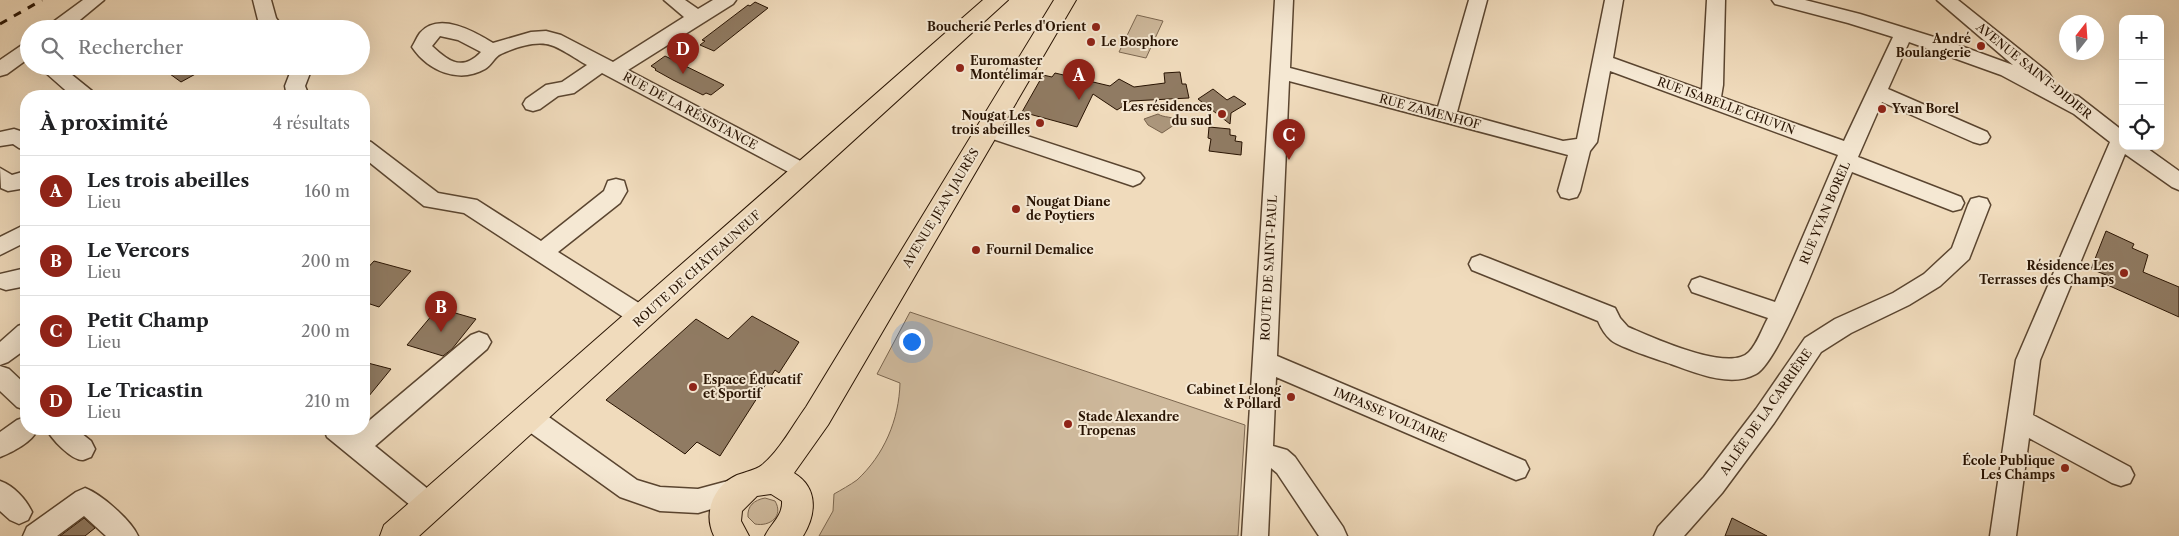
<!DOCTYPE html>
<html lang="fr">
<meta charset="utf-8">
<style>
:root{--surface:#fff;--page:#f2f2f2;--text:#202124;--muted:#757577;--line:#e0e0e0;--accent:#8f2418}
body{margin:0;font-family:"Libre Caslon Text",serif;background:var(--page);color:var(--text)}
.controls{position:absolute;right:15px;top:15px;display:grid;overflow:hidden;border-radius:10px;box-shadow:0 5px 20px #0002}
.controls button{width:45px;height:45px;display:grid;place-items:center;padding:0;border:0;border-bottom:1px solid var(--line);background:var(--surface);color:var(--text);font:25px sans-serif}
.compass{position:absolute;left:2059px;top:15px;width:45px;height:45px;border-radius:50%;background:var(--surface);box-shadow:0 5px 20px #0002;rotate:17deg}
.you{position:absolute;left:911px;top:341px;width:18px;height:18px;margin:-12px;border:4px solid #fff;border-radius:50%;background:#1a73e8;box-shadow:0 0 0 8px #1a73e833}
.badge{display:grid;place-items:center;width:32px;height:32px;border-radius:50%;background:var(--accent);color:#fff;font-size:16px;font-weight:700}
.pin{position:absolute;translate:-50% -41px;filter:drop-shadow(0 1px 2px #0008)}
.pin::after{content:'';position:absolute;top:26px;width:18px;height:15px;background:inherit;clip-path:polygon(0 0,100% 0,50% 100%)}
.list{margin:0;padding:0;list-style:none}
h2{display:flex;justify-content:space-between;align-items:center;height:65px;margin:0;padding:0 20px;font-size:21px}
h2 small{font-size:16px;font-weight:400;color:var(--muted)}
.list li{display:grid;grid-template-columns:32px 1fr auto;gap:15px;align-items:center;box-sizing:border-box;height:70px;padding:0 20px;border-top:1px solid var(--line)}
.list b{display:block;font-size:19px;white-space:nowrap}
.list p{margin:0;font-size:16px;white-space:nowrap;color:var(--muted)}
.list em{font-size:16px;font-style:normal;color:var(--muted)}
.icon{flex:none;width:28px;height:28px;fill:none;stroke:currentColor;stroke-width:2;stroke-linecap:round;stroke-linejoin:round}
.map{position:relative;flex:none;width:2179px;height:536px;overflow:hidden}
.search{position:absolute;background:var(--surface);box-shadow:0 5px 20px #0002;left:20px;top:20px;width:350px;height:55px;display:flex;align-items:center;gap:12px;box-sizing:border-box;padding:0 18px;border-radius:28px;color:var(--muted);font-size:19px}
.panel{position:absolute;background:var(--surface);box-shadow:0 5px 20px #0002;left:20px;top:90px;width:350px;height:345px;border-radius:20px}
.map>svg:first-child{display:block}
.green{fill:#ceb99c;stroke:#7b664f}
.water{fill:#ac977d;stroke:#77624c}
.building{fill:#907b63;stroke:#281302}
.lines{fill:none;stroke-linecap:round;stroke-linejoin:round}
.minor-casing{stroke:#5a4530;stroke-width:3}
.major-casing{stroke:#281302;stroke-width:2}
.minor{fill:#f5e8d3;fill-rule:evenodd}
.major{fill:#f0dbbc;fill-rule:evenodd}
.rail{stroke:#281302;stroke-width:3;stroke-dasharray:8 8;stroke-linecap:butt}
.poi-dot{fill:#8f2418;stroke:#f5e8d3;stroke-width:2}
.labels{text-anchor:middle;stroke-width:4;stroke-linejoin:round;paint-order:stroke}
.poi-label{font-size:12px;font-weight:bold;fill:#281302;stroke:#f5e8d3;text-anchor:end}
.street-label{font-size:12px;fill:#281302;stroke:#f5e8d3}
</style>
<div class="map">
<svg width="2179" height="536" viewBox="0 0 2179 536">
<rect width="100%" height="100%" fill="#f0dbbc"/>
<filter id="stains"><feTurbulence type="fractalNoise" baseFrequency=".004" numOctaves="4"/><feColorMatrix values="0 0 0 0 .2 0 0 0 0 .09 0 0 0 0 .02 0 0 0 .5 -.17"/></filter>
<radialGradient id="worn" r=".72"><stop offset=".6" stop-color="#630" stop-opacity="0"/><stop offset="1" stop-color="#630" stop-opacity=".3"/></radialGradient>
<!-- green -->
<path class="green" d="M1137 15 1163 21 1146 58 1119 52Z
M910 312 1245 425 1238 536H819L833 511 834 494C841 490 850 485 857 480 884 455 899 420 900 383L877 374Z
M765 498 775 501C784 516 770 527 755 524L748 517C747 506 754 500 765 498Z"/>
<!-- water -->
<path class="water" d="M1158 114C1164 118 1172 116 1180 121L1162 133 1148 125 1144 119Z"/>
<!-- building -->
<path class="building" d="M755 2 768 8 714 51 700 45 705 41 702 40 748 5 750 6Z
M665 56 724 85 711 95 706 93 703 95 673 80 655 70 656 69 651 66Z
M184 66H210L181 82 170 74Z
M1180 72 1182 84H1186L1189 98 1131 101 1117 110 1093 94 1077 127 1022 112 1043 75 1052 77 1055 73 1110 86 1119 79 1134 87 1165 83 1164 73Z
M1213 89 1227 100 1234 96 1246 104 1231 113 1230 124 1198 99Z
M1209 127 1230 129V135L1236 136 1235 141 1242 142 1241 155 1209 151 1211 139 1208 138Z
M2106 231 2134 244 2132 248 2148 255 2143 272 2179 287V317L2103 283 2106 275 2091 269Z
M374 261 411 271 379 307 364 302V272Z
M438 308 476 319 452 349 443 356 407 345Z
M752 316 799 342 779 373 775 370 720 456 697 442 685 454 606 400 696 319 728 339Z
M364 362 391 369 364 402Z
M84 518 95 528 85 536H60Z
M1732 518 1767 536H1725Z"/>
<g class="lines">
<defs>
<path id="minor" d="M83 0H104L69 29H47L49 25Z
M253 0H271L276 18 284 29H264L258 20Z
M664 0H685L698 9 713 0H736L733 4 628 70 812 167 816 172 812 177 805 180 798 177 602 73 574 93 558 96 540 109 533 111 526 109 523 104 526 99 546 85 562 82 587 65C576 59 557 45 546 44 532 42 514 48 501 54 495 56 492 65 485 69 459 84 428 71 412 47 415 42 417 37 420 33 439 11 475 32 493 43L531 32 546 31 561 35 613 62 684 17ZM440 36 458 40 481 52C462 72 448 61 432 46Z
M1275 0H1293L1290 68 1438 107 1469 0H1487L1457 112 1563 141 1577 139 1605 0H1623L1613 58 1702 90 1707 0H1725L1723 85 1721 97 1844 141 1893 37 1848 23 1775 4 1772 0H1805L1860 14 1950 42 2013 65 1937 0H1958L2049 73 2052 78 2048 83 2070 94 2078 96 2123 131V146H2144L2179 171V190L2172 187 2125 154 2040 360 2033 415 2130 467 2134 475 2130 483 2121 486 2112 483 2029 438 2016 536H1990L2016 360 2110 142 2074 114 2001 75 1909 42 1888 89 1987 132 1990 137 1987 142 1980 144 1973 142 1882 102 1858 157 1961 197 1964 203 1961 209 1953 211 1852 172C1837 207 1783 359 1756 374 1731 388 1696 373 1671 364 1659 360 1619 347 1611 340 1605 335 1601 328 1598 321L1472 270 1469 264 1472 258 1480 255 1488 258 1615 308 1620 318 1628 327C1652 337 1729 373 1749 352 1757 344 1762 329 1768 318L1692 292 1689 286 1692 280 1700 277 1775 302 1838 155 1610 71 1597 142 1590 151 1580 191 1577 197 1569 199 1561 197 1558 191 1568 155 1289 81 1277 356 1525 461 1529 469 1525 477 1516 480 1276 377 1273 446 1287 450 1295 457 1343 527 1347 536H1319L1277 473 1271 468 1268 536H1242Z
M29 43V58L7 74 0 76V60L22 45Z
M38 66H61L92 91 95 96H72Z
M287 66H307L310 73 305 86 309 96H287L285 86 290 73Z
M988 123 1140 173 1144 178 1140 183 1133 186 981 135 978 130 981 125Z
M14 129 26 133V150L19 148 13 144 0 146V132Z
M364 140 371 142 438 193 477 200 541 241 604 191 608 181 616 179 624 181 627 191 620 203 558 252 650 310 654 317 650 324 642 326 634 324 464 213 424 206 364 158Z
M0 168 12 175 26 171V188L8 191 1 188Z
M1979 197 1987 199 1990 205 1969 259 1940 286 1909 305 1851 333 1821 352 1774 423 1722 493 1684 536H1654L1658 527 1704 477 1756 409 1805 338 1835 319 1893 293 1924 274 1952 248 1968 205 1971 199Z
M26 224V242L0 255V237Z
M26 268V286L6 290 0 288V274Z
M26 323V349L8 362 0 365V342L18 326Z
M479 332 487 335 491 342 487 349 375 446 439 498 443 506 439 514 430 518 421 514 327 437 324 429H354L357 431 364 429V425L471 335Z
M0 366 9 369 26 385V410L17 407 0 391Z
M530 407 539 410 637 480 660 487 698 489 739 478 748 482 752 490 748 498 698 513 660 511 620 497 521 426 518 418 521 410Z
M26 417V429H38C32 442 13 452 0 457V432L17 420Z
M47 429H76L91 441 95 449 91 457C88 458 86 459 83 460 72 461 50 438 47 429Z
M0 481C14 486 26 499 32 512L28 520 19 524 10 520 0 511Z
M85 488C101 494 131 520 138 536H106L84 516 57 536H23L27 527 76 492Z"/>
<path id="major" d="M983 0H1008L419 536H380L384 525Z
M1054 0H1076L828 425 794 473C819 488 816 515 803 536H765C771 523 783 516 782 501L771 494 757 496 742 511 741 521 749 536H714C703 513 713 486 737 475 745 472 756 470 762 465 780 450 793 425 806 407Z"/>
</defs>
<!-- minor casing -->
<use href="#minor" class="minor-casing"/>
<!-- major casing -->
<use href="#major" class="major-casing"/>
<!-- minor -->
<use href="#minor" class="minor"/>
<!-- major -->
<use href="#major" class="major"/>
<!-- rail -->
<path class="rail" d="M0 24 42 0"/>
</g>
<!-- markers -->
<g class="poi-dot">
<circle cx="1096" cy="27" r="5"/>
<circle cx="1091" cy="42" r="5"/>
<circle cx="1981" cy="46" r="5"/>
<circle cx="960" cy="68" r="5"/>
<circle cx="1882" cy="109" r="5"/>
<circle cx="1222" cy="114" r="5"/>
<circle cx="1040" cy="123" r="5"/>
<circle cx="1016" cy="209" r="5"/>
<circle cx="976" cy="250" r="5"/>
<circle cx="2124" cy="273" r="5"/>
<circle cx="693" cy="387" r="5"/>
<circle cx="1291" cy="397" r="5"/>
<circle cx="1068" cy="424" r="5"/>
<circle cx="2065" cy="468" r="5"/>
</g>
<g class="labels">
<!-- poi labels -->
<g class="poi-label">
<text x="1086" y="31">Boucherie Perles d'Orient</text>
<text x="1971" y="43">André<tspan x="1971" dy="14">Boulangerie</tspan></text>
<text x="1101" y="46" text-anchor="start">Le Bosphore</text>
<text x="970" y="65" text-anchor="start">Euromaster<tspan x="970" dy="14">Montélimar</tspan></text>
<text x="1212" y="111">Les résidences<tspan x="1212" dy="14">du sud</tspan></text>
<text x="1892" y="113" text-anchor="start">Yvan Borel</text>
<text x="1030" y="120">Nougat Les<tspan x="1030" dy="14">trois abeilles</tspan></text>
<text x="1026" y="206" text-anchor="start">Nougat Diane<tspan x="1026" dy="14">de Poytiers</tspan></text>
<text x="986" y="254" text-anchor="start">Fournil Demalice</text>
<text x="2114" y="270">Résidence Les<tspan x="2114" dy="14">Terrasses des Champs</tspan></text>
<text x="703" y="384" text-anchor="start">Espace Éducatif<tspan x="703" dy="14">et Sportif</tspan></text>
<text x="1281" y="394">Cabinet Lelong<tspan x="1281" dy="14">&amp; Pollard</tspan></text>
<text x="1078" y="421" text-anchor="start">Stade Alexandre<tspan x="1078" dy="14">Tropenas</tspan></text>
<text x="2055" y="465">École Publique<tspan x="2055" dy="14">Les Champs</tspan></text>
</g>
<!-- street labels -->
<g class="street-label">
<text transform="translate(2034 71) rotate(39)" y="4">AVENUE SAINT-DIDIER</text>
<text transform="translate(1726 106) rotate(20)" y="4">RUE ISABELLE CHUVIN</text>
<text transform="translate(690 111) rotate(28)" y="4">RUE DE LA RÉSISTANCE</text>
<text transform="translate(1430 112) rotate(15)" y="4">RUE ZAMENHOF</text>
<text transform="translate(941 208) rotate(-59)" y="4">AVENUE JEAN JAURÈS</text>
<text transform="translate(1825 213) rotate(-67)" y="4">RUE YVAN BOREL</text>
<text transform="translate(1269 268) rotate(-87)" y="4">ROUTE DE SAINT-PAUL</text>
<text transform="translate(697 269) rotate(-42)" y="4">ROUTE DE CHÂTEAUNEUF</text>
<text transform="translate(1766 412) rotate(-55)" y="4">ALLÉE DE LA CARRIÈRE</text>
<text transform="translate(1390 415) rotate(23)" y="4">IMPASSE VOLTAIRE</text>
</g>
</g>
<rect width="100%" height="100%" filter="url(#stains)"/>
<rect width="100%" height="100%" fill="url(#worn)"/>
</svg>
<div class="controls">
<button>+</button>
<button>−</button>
<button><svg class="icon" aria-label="locate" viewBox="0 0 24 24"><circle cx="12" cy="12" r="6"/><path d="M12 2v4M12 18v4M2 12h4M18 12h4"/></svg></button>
</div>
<svg class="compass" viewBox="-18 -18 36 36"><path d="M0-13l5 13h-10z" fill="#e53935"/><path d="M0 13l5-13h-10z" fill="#757577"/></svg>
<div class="you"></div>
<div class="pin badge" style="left:1079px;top:100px">A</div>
<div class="pin badge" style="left:441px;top:332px">B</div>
<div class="pin badge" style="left:1289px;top:160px">C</div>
<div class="pin badge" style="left:683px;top:74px">D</div>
<div class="search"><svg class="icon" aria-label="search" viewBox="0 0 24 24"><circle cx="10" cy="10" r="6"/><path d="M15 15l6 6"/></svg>Rechercher</div>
<section class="panel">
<h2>À proximité<small>4 résultats</small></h2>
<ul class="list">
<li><span class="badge">A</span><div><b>Les trois abeilles</b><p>Lieu</p></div><em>160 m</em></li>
<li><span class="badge">B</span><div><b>Le Vercors</b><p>Lieu</p></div><em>200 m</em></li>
<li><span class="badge">C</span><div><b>Petit Champ</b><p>Lieu</p></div><em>200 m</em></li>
<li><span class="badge">D</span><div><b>Le Tricastin</b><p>Lieu</p></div><em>210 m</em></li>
</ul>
</section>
</div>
